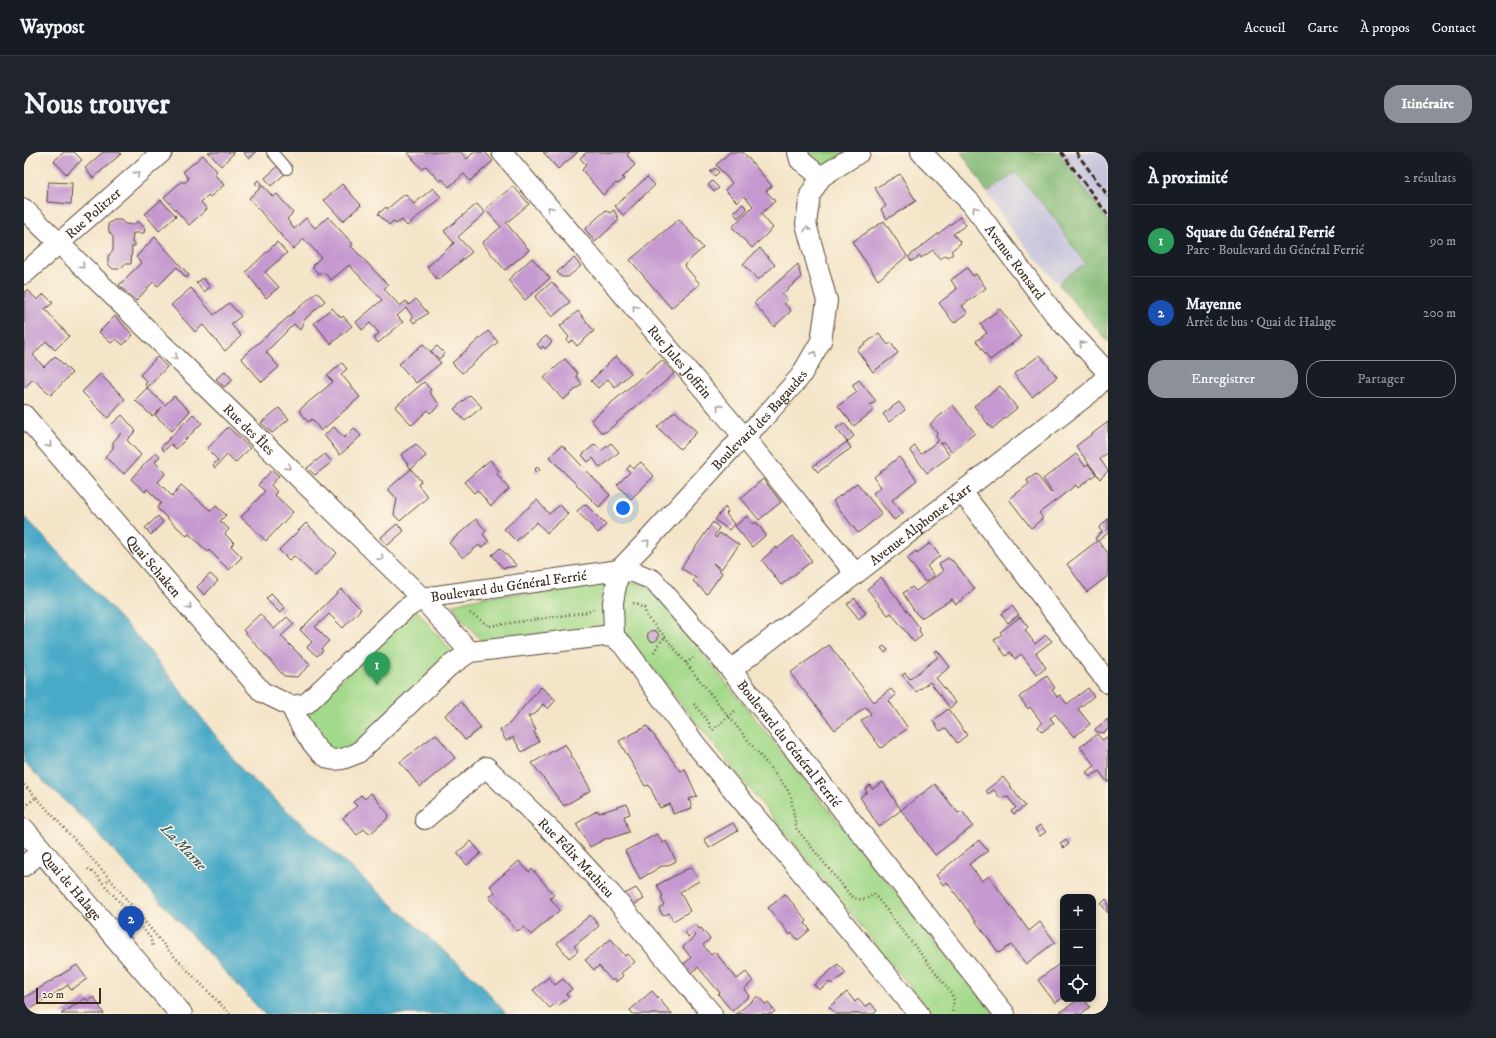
<!DOCTYPE html>
<html lang="fr">
<meta charset="utf-8">
<style>
:root{--surface:#171b24;--page:#20242c;--text:#f1f3f6;--muted:#9ea1a6;--line:#363941;--accent:#8c9099}
body{margin:0;font-family:"IM FELL DW Pica",serif;background:var(--page);color:var(--text)}
.controls{position:absolute;right:12px;bottom:12px;display:grid;overflow:hidden;border-radius:8px;box-shadow:0 2px 6px #0003}
.controls button{width:36px;height:36px;display:grid;place-items:center;padding:0;border:0;border-bottom:1px solid var(--line);background:var(--surface);color:var(--text);font:20px sans-serif}
.scale{position:absolute;left:12px;bottom:10px;width:65px;box-sizing:border-box;padding-left:4px;border:2px solid #3b2a1e;border-top:0;font-size:11px;line-height:14px;white-space:nowrap;color:#3b2a1e;-webkit-text-stroke:3px #fcf5e5;paint-order:stroke}
.you{position:absolute;left:599px;top:356px;width:14px;height:14px;margin:-10px;border:3px solid #fff;border-radius:50%;background:#1a73e8;box-shadow:0 0 0 6px #1a73e833}
.badge{display:grid;place-items:center;width:26px;height:26px;border-radius:50%;background:var(--accent);color:#fff;font-size:13px;font-weight:700}
.pin{position:absolute;translate:-50% -33px;filter:drop-shadow(0 1px 2px #0008)}
.pin::after{content:'';position:absolute;top:21px;width:14px;height:12px;background:inherit;clip-path:polygon(0 0,100% 0,50% 100%)}
.list{margin:0;padding:0;list-style:none}
h2{display:flex;justify-content:space-between;align-items:center;height:52px;margin:0;padding:0 16px;font-size:17px}
h2 small{font-size:13px;font-weight:400;color:var(--muted)}
.list li{display:grid;grid-template-columns:26px 1fr auto;gap:12px;align-items:center;box-sizing:border-box;height:72px;padding:0 16px;border-top:1px solid var(--line)}
.list b{display:block;font-size:15px;white-space:nowrap}
.list p{margin:0;font-size:13px;white-space:nowrap;color:var(--muted)}
.list em{font-size:13px;font-style:normal;color:var(--muted)}
.actions{display:flex;gap:8px;padding:12px 16px}
.actions a{flex:1;padding:9px 0;border:1px solid var(--accent);border-radius:16px;text-align:center;font-size:14px;color:var(--accent)}
.actions .main{background:var(--accent);color:#fff}
.icon{flex:none;width:22px;height:22px;fill:none;stroke:currentColor;stroke-width:2;stroke-linecap:round;stroke-linejoin:round}
.map{position:relative;flex:none;width:1084px;height:862px;overflow:hidden;border-radius:16px}
header{display:flex;align-items:center;gap:24px;box-sizing:border-box;height:56px;padding:0 20px;background:var(--surface);border-bottom:1px solid var(--line)}
header strong{font-size:19px}
nav{display:flex;gap:22px;margin-inline-start:auto;font-size:14px}
.intro{display:flex;align-items:center;justify-content:space-between;box-sizing:border-box;height:96px;padding:0 24px}
h1{margin:0;font-size:28px}
.button{padding:10px 18px;border-radius:16px;background:var(--accent);color:#fff;font-size:14px;font-weight:700}
main{display:flex;gap:24px;padding:0 24px}
aside{flex:1;background:var(--surface);border-radius:16px;box-shadow:0 2px 6px #0003}
.map>svg:first-child{display:block}
.industrial{fill:#c2c1dc}
.green{fill:#a3d98a;stroke:#6f8254}
.forest{fill:#82b976;stroke:#5e724a}
.water{fill:#49aac8;stroke:#426a73}
.building{fill:#c599d0}
.lines{fill:none;stroke-linecap:round;stroke-linejoin:round}
.service-casing{stroke:#574638;stroke-width:12}
.minor-casing{stroke:#574638;stroke-width:22}
.tertiary-casing{stroke:#574638;stroke-width:24}
.path{stroke:#574638;stroke-width:2.5;stroke-dasharray:1 3;stroke-linecap:butt}
.service{stroke:#fff;stroke-width:10}
.minor{stroke:#fff;stroke-width:20}
.tertiary{stroke:#fff;stroke-width:22}
.rail{stroke:#3b2a1e;stroke-width:3;stroke-dasharray:6 3;stroke-linecap:butt}
.oneway{stroke:#a79f9a}
.labels{text-anchor:middle;stroke-width:3;stroke-linejoin:round;paint-order:stroke}
.street-label{font-size:14px;fill:#3b2a1e;stroke:#fcf5e5}
.water-label{font-size:15px;font-style:italic;fill:#415d62;stroke:#fcf5e5}
</style>
<header>
<strong>Waypost</strong>
<nav><a>Accueil</a><a>Carte</a><a>À propos</a><a>Contact</a></nav>
</header>
<div class="intro"><h1>Nous trouver</h1><a class="button">Itinéraire</a></div>
<main>
<div class="map">
<svg width="1084" height="862" viewBox="0 0 1084 862">
<rect width="100%" height="100%" fill="#fcf5e5"/>
<filter id="ink" filterUnits="userSpaceOnUse"><feTurbulence type="fractalNoise" baseFrequency=".025" numOctaves="2"/><feDisplacementMap in="SourceGraphic" scale="8" xChannelSelector="R" yChannelSelector="G"/><feConvolveMatrix kernelMatrix="1 2 1 2 8 2 1 2 1" color-interpolation-filters="sRGB"/></filter>
<filter id="wash" filterUnits="userSpaceOnUse"><feTurbulence type="fractalNoise" baseFrequency=".012" numOctaves="4" result="noise"/><feDisplacementMap in="SourceGraphic" scale="16" xChannelSelector="R" yChannelSelector="G"/><feGaussianBlur stdDeviation="0.9" result="paint"/><feColorMatrix in="noise" values="0 0 0 0 0 0 0 0 0 0 0 0 0 0 0 0 0 1.4 0 .05"/><feComposite in="paint" operator="in"/></filter>
<g filter="url(#wash)">
<rect width="100%" height="100%" fill="#f4e5c9"/>
<!-- industrial -->
<path class="industrial" d="M937 0H1084V190L986 76Z"/>
<!-- green -->
<path class="green" d="M774 0H836L797 25Z
M603 428 623 434 646 458 698 526 970 862H908L600 481 461 492 437 466 429 452 456 446Z
M392 458 430 502 322 599 306 598 278 564Z"/>
<!-- forest -->
<path class="forest" d="M937 0H1034L1084 69V190L1035 133 1042 125 1061 112 1029 64 992 21 963 40Z"/>
<!-- water -->
<path class="water" d="M0 364 121 493 219 619 457 832 482 862H240L64 671 0 611Z"/>
<g id="blocks">
<!-- building -->
<path class="building" d="M40 0H50L58 8 42 22 30 9Z
M79 0H95L97 2 69 26 61 16Z
M184 0H209L210 1 197 14Z
M219 0H232L225 7Z
M383 0H437L443 7 450 0H461L469 9 446 29 440 22 425 35 418 27 416 30 402 14 398 17Z
M519 0H554L534 17Z
M563 0H606L603 3 611 13 598 26 600 27 594 32 592 31 579 43 558 18 562 13 556 6Z
M706 0H719L748 34 742 39 751 49 737 62 749 76 728 96 708 75 729 54 720 44 713 50 701 38 708 31 692 13Z
M179 3 193 19 190 22 200 33 186 45 184 43 177 50 183 57 165 73 140 45 158 29 160 31 165 27 159 20Z
M255 13 262 21 247 34 241 26Z
M691 16 695 20 691 24 686 20Z
M876 22 892 49 863 67 857 58 862 54 851 36Z
M623 25 631 33 599 63 591 54Z
M234 28 238 33 235 35 231 31Z
M688 29 695 36 690 40 684 33Z
M24 30 48 31 47 52 23 50Z
M318 32 337 53 319 69 300 48Z
M239 34 249 45 253 42 269 61 263 67 270 77 282 66 291 76 304 65 329 92 327 94 364 133 360 137 376 154 382 149 385 153 392 147 404 161 390 171 387 167 389 165 382 156 373 164 379 170 354 191 350 186 355 181 346 171 338 178 332 170 358 148 325 113 307 128 301 121 295 122 289 116 290 112 297 105 280 87 269 97 225 46Z
M489 34 505 52 482 71 505 98 481 118 458 91 477 75 461 57Z
M409 36 417 45 383 74 378 68 372 72 369 69 365 73 354 62 362 55 363 57 381 42 390 52Z
M137 48 152 64 135 79 121 62Z
M453 52 461 61 434 85 448 100 414 128 403 115 430 91 420 79Z
M719 52 723 57 714 66 709 60Z
M582 58 586 61 590 58 595 68 571 90 561 77Z
M936 65 942 73 929 82 937 91 927 99 929 102 924 105 922 103 916 107 909 98 897 106 896 104 888 109 884 105Z
M655 67 679 96 660 113 676 132 647 156 606 108Z
M90 68H97L101 72 109 73 114 69 121 76 120 81H109L108 91H111V94H108L107 112H101L96 117H89L84 112V104L89 99V85L85 80 84 72Z
M860 69 883 104 854 128 828 90Z
M131 85 165 123 162 126 153 115 134 134 129 130 112 149 95 133 117 111 112 105Z
M253 90 263 101 241 120 255 135 242 146 222 120Z
M736 96 751 113 734 128 719 112Z
M508 106 526 126 501 148 484 128Z
M550 106 557 114 544 125H537L533 120Z
M774 112 777 126 758 142 763 148 760 151 767 159 750 175 730 151Z
M943 116 949 124 952 122 962 136 938 154 944 161 930 171 915 151 933 137 927 128Z
M179 126 186 135 180 140 172 131Z
M528 130 546 150 528 165 511 145Z
M167 136 190 163 205 151 217 164 207 172 217 184 201 199 179 173 171 180 147 153Z
M4 138 13 148 20 142 29 151 21 157 45 184 31 198 22 189 9 203 20 215 31 204 48 221 27 243 9 227 0 236V141Z
M293 140 301 149 280 168 276 178 270 172 242 200 255 215 238 230 217 206Z
M308 156 317 166 319 164 328 174 307 192 290 171Z
M976 157 997 185 966 208 952 189 963 181 956 172Z
M554 159 570 179 553 194 548 188 545 191 543 188 545 185 536 174Z
M91 164 109 183 99 193 92 187 87 191 75 180Z
M464 179 474 190 438 221 428 211Z
M855 181 864 193 867 191 874 201 849 220 833 198Z
M522 184 528 190 521 197 519 194 517 197 513 192Z
M399 192 417 211 392 231 375 212Z
M413 194 421 202 415 207 407 199Z
M1016 203 1033 225 1008 245 990 222Z
M592 204 607 221 591 235 584 227 574 236 567 229Z
M133 205 143 215 123 236 121 232 123 230 116 223Z
M541 207 554 222 552 224 558 232 539 248 520 226Z
M638 208 650 222 582 280H577L567 268Z
M318 211 323 217 317 222 336 245 297 279 288 267 284 270 275 258 309 230 303 224Z
M201 219 209 228 200 235 192 227Z
M76 222 101 247 84 266 58 240Z
M835 228 852 249 846 253 850 258 830 274 814 254 833 240 828 233Z
M400 230 407 238 405 240 415 252V254L406 261 404 258 388 273 371 255Z
M976 234 993 256 968 277 950 254Z
M123 236 141 253 150 244 166 259 148 279 131 263 138 255 128 264 111 248Z
M446 243 458 255 441 269 430 257Z
M875 250 881 258 865 270 859 262Z
M929 253 951 281 928 300 921 291H916L926 304 903 321 886 298 891 294 897 302 915 288 912 285 913 281 906 272Z
M255 256 265 267 248 281 237 271Z
M651 259 673 280 656 297 633 275Z
M169 262 178 271 152 297 147 292 140 299 137 295Z
M98 263 112 279 103 288 117 303 100 322 81 305 89 296V290L97 281 88 272Z
M1084 270V300L1076 307 1084 319 1076 327 1052 294Z
M820 271 830 284 823 290 812 276Z
M204 275 226 296 211 311 203 303 191 316 189 313 194 308 183 297Z
M310 275 320 286 330 276 337 284 316 303 300 283Z
M823 290 827 296 794 320 789 314Z
M587 291 595 300 576 316 569 306 564 310 558 303 571 292 577 299Z
M392 292 402 304 387 317 377 303Z
M538 293 586 343 575 355 525 305Z
M132 300 136 304 131 310 142 321 134 330 148 344 157 333 187 359 192 354 202 363 196 369 205 377 201 382 210 391 207 394 218 405 205 418 185 398 184 400 165 382 163 384 143 366 133 356 137 351 123 337 121 340 107 327Z
M301 302 308 310 291 323 283 316Z
M1052 302 1061 314 1064 312 1072 322 1054 336 1052 333 1015 361 1019 366 1007 376 985 347 1005 332 1003 328 1012 322 1027 341 1028 340 1019 327Z
M875 305 893 328 868 348 879 361 870 368 849 341 857 335 850 325Z
M466 308 475 319 473 322 485 337 467 354 453 338 450 341 440 330Z
M617 310 630 324 607 347 593 333 606 320 603 317 606 313 609 317Z
M513 315 516 318 513 321 510 318Z
M387 317 397 329 394 333 404 345 376 369 370 363 373 347 364 337Z
M248 318 255 324 247 333 253 340 250 342 269 360 242 389 217 365 241 339 234 333Z
M739 327 757 350 735 368 717 346Z
M833 331 858 362 834 381 809 349Z
M513 348 525 362 536 353 544 362 523 381 513 370 492 389 480 377Z
M561 352 582 373 574 381 553 359Z
M701 355 704 360 702 362 710 372 705 378 691 368Z
M134 364 139 370 127 383 121 376Z
M723 364 729 372 732 370 742 383 728 395 711 374Z
M452 367 462 379 459 382 465 390 457 396 455 393 439 406 425 391Z
M1084 367V381L1074 389 1084 401V424L1063 440 1043 412 1073 389 1071 386 1078 380 1075 376Z
M689 370 695 376 690 384 692 386 695 381 700 384 701 383 715 393 697 417 689 411 698 421 683 442 669 429 672 426 657 416Z
M282 371 313 401 291 424 270 404 265 408 255 398Z
M373 372 380 379 364 393 356 386Z
M769 384 788 409 757 433 738 408 752 395 753 397Z
M906 391 916 404 903 414 910 424 901 430 883 406 892 399 893 401Z
M476 396 493 414 479 416 468 403Z
M924 406 930 410 951 437 932 452 928 447 897 466 891 460 879 441 888 435 892 439 919 419 915 412Z
M186 422 194 429 180 443 173 435Z
M857 425 896 476 895 478 898 484 890 490 867 461 864 463 843 437Z
M317 437 337 457 319 476 305 462 291 475 305 489 297 497 299 499 293 504 283 495 288 490 276 478Z
M247 442 261 456 256 461 242 447Z
M831 446 842 461 835 467 823 452Z
M988 454 995 463 984 471 977 462Z
M236 462 250 477 263 465 270 472 257 484 286 513 273 525 260 524 219 478Z
M996 465 1004 475 1001 478 1011 492 1022 483 1028 489 1012 501 1022 516 1013 523 997 502 991 507 986 500 982 504 970 488 978 482 976 480Z
M623.5 484a5.5 5.5 0 1 1 11 0a5.5 5.5 0 1 1-11 0Z
M805 493 850 550 867 537 872 543 865 549 884 576 857 596 837 569 847 562 842 555 811 578 766 521Z
M860 494 864 498 861 501 857 496Z
M913 498 926 515 912 526 932 551 926 556 906 530 892 540 878 523 881 521 886 527 914 505 910 500Z
M1023 524 1031 536 1028 538 1033 545 1036 543 1043 552 1064 536 1070 544 1054 557 1066 572 1050 585 1031 562 1026 566 1030 571 1018 580 1014 575 1018 571 1006 555 1004 557 995 545Z
M517 535 532 548 524 557 519 552 511 562 504 564 512 578 510 580 515 590 498 600 489 585 482 589 476 578 485 572Z
M437 550 457 576 441 588 421 563Z
M924 557 943 583 933 591 922 576 916 579 909 569Z
M1084 567V577L1079 581 1073 580 1071 577Z
M623 574 656 619 661 617 673 644 665 647 668 656 649 662 646 652 636 656 625 633 621 634 595 589Z
M412 582 431 606 396 635 376 610Z
M1073 582 1078 588 1083 585 1084 587V631L1075 619 1066 625 1062 620 1071 614 1056 595Z
M541 592 567 638 540 654 508 611Z
M979 625 1001 654 990 662 987 659 992 656 984 645 976 646 970 638 964 642 962 638Z
M859 630 877 658 855 675 836 645 843 640 841 637 846 633 848 637Z
M911 632 934 661 938 659 949 674 911 703 877 658Z
M347 641 365 663 363 667 347 681H344L340 677 333 683 319 666 333 654 329 650 337 643 341 647Z
M603 652 606 662 600 664 605 680 584 687 583 686 566 695 552 672 574 658 575 661Z
M709 671 714 679 685 696 680 687Z
M1016 673 1022 680 1016 684 1011 677Z
M633 682 639 691 642 689 652 709 643 714H638L616 727 601 699Z
M955 688 964 699 945 712 958 729 965 724 1005 779 1016 770 1031 790 1002 812 987 793 975 801 923 730 919 733 912 723Z
M1042 688 1045 692 1040 696 1036 692Z
M447 689 457 701 443 713 433 701Z
M495 709 505 720 508 717 530 743 526 746 536 758 507 783 500 775 493 779 465 745 471 740 466 734Z
M667 715 675 729 656 740 666 759 649 769 645 761 639 764 635 757 640 753 637 745 639 744 633 733Z
M612 736 620 747 604 756 595 745Z
M761 742 783 769 781 771 786 778 774 788 768 781 766 783 744 756Z
M1082 747 1084 750V761L1077 752Z
M566 763 575 774 550 794 554 799 545 806 533 791Z
M672 772 675 777 677 776 686 787 679 793 687 803 691 800 713 827 722 820 729 829 720 837 725 844 708 859 694 842 696 841 674 815 662 825 655 816 667 806 659 795 671 784 669 781 664 785 661 779Z
M587 787 601 804 604 802 611 810 597 821 599 824 592 830 590 827 588 829 575 814 570 818 561 808Z
M1039 809V846L1031 851 1014 828Z
M814 812 822 821 808 832 806 830 795 838 790 833Z
M53 813 63 827 47 838 44 833 4 859 0 853V846Z
M525 825 531 833 539 827 548 837 542 842 545 845 534 854 531 851 526 856 509 838Z
M628 839 648 862H609L606 858Z
M823 840 831 850 834 847 841 855 847 851 853 859 849 862H812L805 855Z
M734 844 741 852 744 851 751 859 748 862H712Z
M70 845 80 862H37L62 846 64 849Z
M1055 847H1060L1066 855 1057 862H1034Z"/>
</g>
</g>
<g filter="url(#ink)">
<use href="#blocks" fill-opacity="0" stroke="#574638" stroke-width="1"/>
<g class="lines">
<defs>
<path id="service" d="M248 0 263 17"/>
<g id="minor">
<path id="s1" d="M478 0 720 285 831 421"/>
<path d="M774 0 776 8 797 25"/>
<path id="s2" d="M897 0 947 51 1032 164 1084 221"/>
<path id="s3" d="M0 57 398 446 446 500"/>
<path id="s4" d="M0 122 138 0"/>
<path id="s5" d="M0 263 238 540 267 554"/>
<path d="M938 340 1084 531"/>
<path id="s6" d="M590 485 589 450 595 418 624 388 707 297 735 271 776 225 797 189 803 149 782 72 786 43 797 25 836 0"/>
<path id="s7" d="M707 518 1066 241 1084 223"/>
<path id="s8" d="M267 554 282 552 381 457 398 446 595 418 612 421 629 428 707 518 981 862"/>
<path d="M267 554C274 569 290 600 306 607 315 610 326 604 334 601L424 515 446 500 580 484 590 485 599 493 671 592 895 862"/>
<path id="s9" d="M401 667 462 615 537 688 587 742 688 862"/>
<path d="M0 714 18 699"/>
</g>
<g id="tertiary">
<path id="s10" d="M0 678 157 862"/>
</g>
</defs>
<!-- service casing -->
<use href="#service" class="service-casing"/>
<!-- minor casing -->
<use href="#minor" class="minor-casing"/>
<!-- tertiary casing -->
<use href="#tertiary" class="tertiary-casing"/>
<!-- path -->
<path class="path" d="M609 451 620 456 623 465 641 485 763 637 767 645 772 676 826 743C835 749 841 749 850 742L926 839 930 848 928 862
M446 461 465 474 564 460 569 457
M630 500 634 493 641 485
M662 511 669 506
M670 552 684 569 688 578
M689 578 712 558
M0 633 12 645
M1 655 12 645 86 727 83 729
M64 717 71 722 126 785 129 795
M86 727 144 798 206 862"/>
<!-- service -->
<use href="#service" class="service"/>
<!-- minor -->
<use href="#minor" class="minor"/>
<!-- tertiary -->
<use href="#tertiary" class="tertiary"/>
<!-- rail -->
<path class="rail" d="M1037 0 1084 63
M1052 0 1084 44"/>
</g>
<!-- one-way arrows -->
<defs><path id="oneway-chevron" d="M-2-3.5L2.5 0L-2 3.5" fill="none" stroke-width="1.6" stroke-linecap="round" stroke-linejoin="round"/></defs>
<g class="oneway">
<use href="#oneway-chevron" transform="translate(113 22) rotate(-41)"/>
<use href="#oneway-chevron" transform="translate(526 57) rotate(-130)"/>
<use href="#oneway-chevron" transform="translate(951 57) rotate(-127)"/>
<use href="#oneway-chevron" transform="translate(783 77) rotate(-103)"/>
<use href="#oneway-chevron" transform="translate(58 114) rotate(44)"/>
<use href="#oneway-chevron" transform="translate(611 156) rotate(-130)"/>
<use href="#oneway-chevron" transform="translate(1058 192) rotate(-133)"/>
<use href="#oneway-chevron" transform="translate(790 202) rotate(-59)"/>
<use href="#oneway-chevron" transform="translate(151 205) rotate(44)"/>
<use href="#oneway-chevron" transform="translate(695 255) rotate(-130)"/>
<use href="#oneway-chevron" transform="translate(25 293) rotate(49)"/>
<use href="#oneway-chevron" transform="translate(264 315) rotate(44)"/>
<use href="#oneway-chevron" transform="translate(623 390) rotate(-46)"/>
<use href="#oneway-chevron" transform="translate(357 406) rotate(44)"/>
<use href="#oneway-chevron" transform="translate(165 455) rotate(49)"/>
</g>
</g>
<g class="labels">
<!-- street labels -->
<g class="street-label">
<text dy="5" stroke="none"><textPath href="#s4" startOffset="92">Rue Politzer</textPath></text>
<text dy="5" stroke="none"><textPath href="#s2" startOffset="145">Avenue Ronsard</textPath></text>
<text dy="5" stroke="none"><textPath href="#s1" startOffset="275">Rue Jules Joffrin</textPath></text>
<text dy="5" stroke="none"><textPath href="#s6" startOffset="273">Boulevard des Bagaudes</textPath></text>
<text dy="5" stroke="none"><textPath href="#s3" startOffset="315">Rue des Îles</textPath></text>
<text dy="5" stroke="none"><textPath href="#s7" startOffset="239">Avenue Alphonse Karr</textPath></text>
<text dy="5" stroke="none"><textPath href="#s5" startOffset="199">Quai Schaken</textPath></text>
<text dy="5" stroke="none"><textPath href="#s8" startOffset="260">Boulevard du Général Ferrié</textPath></text>
<text dy="5" stroke="none"><textPath href="#s8" startOffset="620">Boulevard du Général Ferrié</textPath></text>
<text dy="5" stroke="none"><textPath href="#s9" startOffset="208">Rue Félix Mathieu</textPath></text>
<text dy="5" stroke="none"><textPath href="#s10" startOffset="73">Quai de Halage</textPath></text>
</g>
<!-- water labels -->
<g class="water-label">
<text transform="translate(160 695) rotate(46)" y="5">La Marne</text>
</g>
</g>
</svg>
<div class="controls">
<button>+</button>
<button>−</button>
<button><svg class="icon" aria-label="locate" viewBox="0 0 24 24"><circle cx="12" cy="12" r="6"/><path d="M12 2v4M12 18v4M2 12h4M18 12h4"/></svg></button>
</div>
<div class="scale">20 m</div>
<div class="you"></div>
<div class="pin badge" style="left:353px;top:533px;background:#2e9e5b">1</div>
<div class="pin badge" style="left:107px;top:787px;background:#1a4fb4">2</div>
</div>
<aside>
<h2>À proximité<small>2 résultats</small></h2>
<ul class="list">
<li><span class="badge" style="background:#2e9e5b">1</span><div><b>Square du Général Ferrié</b><p>Parc · Boulevard du Général Ferrié</p></div><em>90 m</em></li>
<li><span class="badge" style="background:#1a4fb4">2</span><div><b>Mayenne</b><p>Arrêt de bus · Quai de Halage</p></div><em>200 m</em></li>
</ul>
<div class="actions"><a class="main">Enregistrer</a><a>Partager</a></div>
</aside>
</main>
